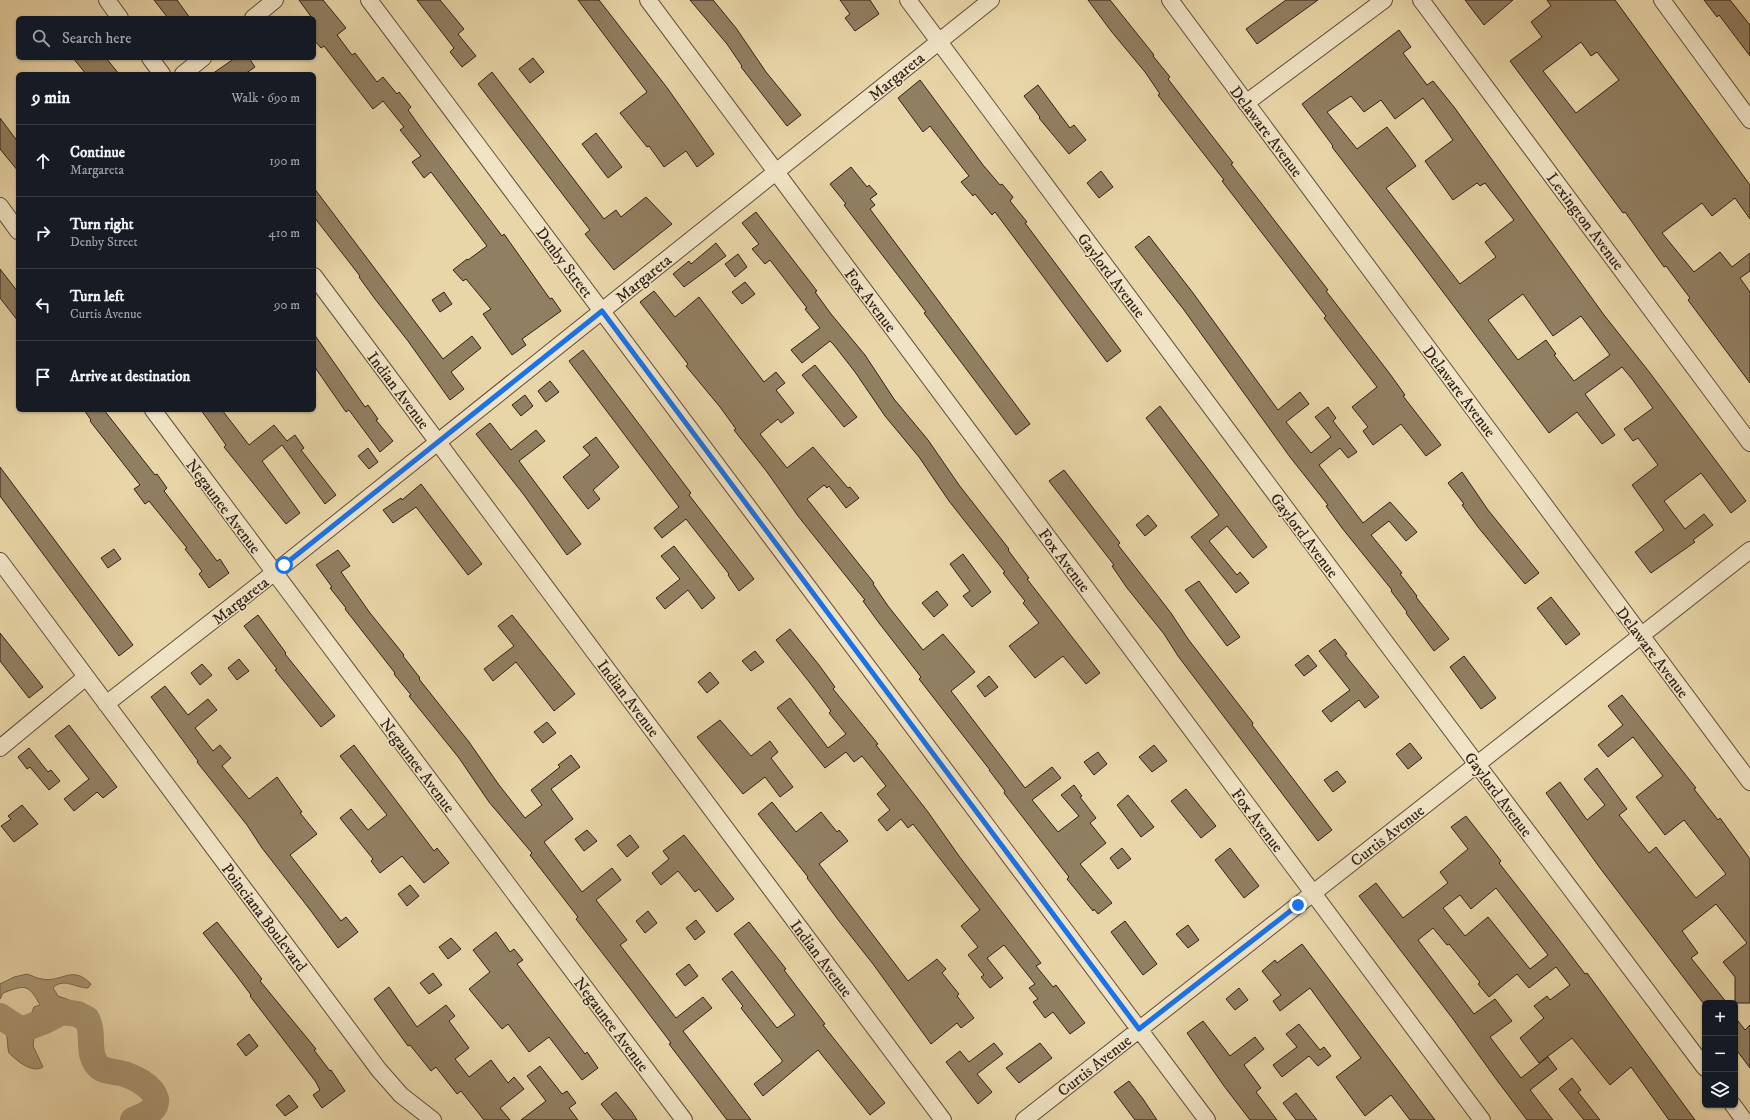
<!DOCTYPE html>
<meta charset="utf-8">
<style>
:root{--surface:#171b24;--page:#20242c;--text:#f1f3f6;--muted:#9ea1a6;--line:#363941}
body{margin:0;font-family:"IM FELL DW Pica",serif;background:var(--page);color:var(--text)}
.controls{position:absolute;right:12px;bottom:12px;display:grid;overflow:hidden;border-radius:6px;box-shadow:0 1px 3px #0004}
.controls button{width:36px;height:36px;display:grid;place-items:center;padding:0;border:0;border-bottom:1px solid var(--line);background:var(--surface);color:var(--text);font:20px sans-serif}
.stop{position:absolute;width:12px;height:12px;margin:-9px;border:3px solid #1a73e8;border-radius:50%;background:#fff}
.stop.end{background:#1a73e8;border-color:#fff;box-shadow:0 1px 4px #0008}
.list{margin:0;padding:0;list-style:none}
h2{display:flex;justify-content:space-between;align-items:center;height:52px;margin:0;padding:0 16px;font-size:17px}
h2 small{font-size:13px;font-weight:400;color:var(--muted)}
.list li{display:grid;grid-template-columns:26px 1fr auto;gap:12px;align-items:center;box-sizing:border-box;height:72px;padding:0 16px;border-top:1px solid var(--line)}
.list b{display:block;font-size:15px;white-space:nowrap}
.list p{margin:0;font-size:13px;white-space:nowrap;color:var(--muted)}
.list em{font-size:13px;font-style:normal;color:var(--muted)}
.icon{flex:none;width:22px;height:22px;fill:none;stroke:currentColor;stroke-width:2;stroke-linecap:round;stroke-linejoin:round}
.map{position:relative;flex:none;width:1750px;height:1120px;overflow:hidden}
.search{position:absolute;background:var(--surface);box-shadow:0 1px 3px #0004;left:16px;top:16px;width:300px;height:44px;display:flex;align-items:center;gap:10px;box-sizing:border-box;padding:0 14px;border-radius:6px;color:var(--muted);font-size:15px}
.panel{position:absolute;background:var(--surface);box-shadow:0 1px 3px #0004;left:16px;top:72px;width:300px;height:340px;border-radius:6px}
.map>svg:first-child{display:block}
.water{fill:#ab9876;stroke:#7b6850}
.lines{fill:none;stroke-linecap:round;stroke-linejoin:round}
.river{stroke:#ab9876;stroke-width:26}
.building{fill:#917f62;stroke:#322116;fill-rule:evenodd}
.street-casing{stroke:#604e3a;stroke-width:18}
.street{stroke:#f1e4c6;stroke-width:16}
.route{stroke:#1a73e8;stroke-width:5}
.labels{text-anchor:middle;stroke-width:3;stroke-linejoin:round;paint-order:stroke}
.street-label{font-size:16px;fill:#322116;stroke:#f1e4c6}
</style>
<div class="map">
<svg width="1750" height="1120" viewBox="0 0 1750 1120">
<rect width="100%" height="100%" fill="#e9d6a8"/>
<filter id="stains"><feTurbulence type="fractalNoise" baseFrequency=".005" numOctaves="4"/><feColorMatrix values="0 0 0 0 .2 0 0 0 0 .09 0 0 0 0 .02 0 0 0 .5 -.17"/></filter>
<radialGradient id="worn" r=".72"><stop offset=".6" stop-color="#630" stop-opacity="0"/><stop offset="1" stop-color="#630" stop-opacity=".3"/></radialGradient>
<!-- water -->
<path class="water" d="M27 974C32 975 37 979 42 979 62 983 72 964 91 984L88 988C76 988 63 977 53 988L58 996 75 1002 84 1009 82 1014 60 1019 34 1038 33 1046 43 1067C32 1074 16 1060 9 1053 6 1043 10 1033 0 1026V1004L10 1015 22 1021 30 1017 34 1007 40 1005C28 983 25 985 3 993L0 999V984L14 977Z"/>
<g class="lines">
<!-- river -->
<path class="river" d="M0 1016 21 1030 45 1021 62 1012 77 1014 87 1019C95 1034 86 1053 98 1066 104 1072 112 1071 120 1073 133 1076 153 1086 156 1099 158 1111 142 1116 133 1120"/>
</g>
<!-- building -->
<path class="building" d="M154 0H177L190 18H168Z
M299 0H323L346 28 337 35 352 55 355 53 377 82 383 77 397 94 399 92 411 107 408 110 426 135 502 236 504 234 550 299 552 298 561 311 522 339 526 345 512 355 483 314 491 309 466 279 463 281 453 270 467 259 468 260 487 246 431 172 424 178 412 162 421 156 400 130 404 127 383 101 373 109 324 46 321 48 314 40V18H312Z
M417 0H440L464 29 458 34 476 56 462 67 450 52 454 48Z
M578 0H599L668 89 714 154 697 167 686 151 664 167 649 146 647 147 620 113 647 92Z
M690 0H713L736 28 766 72 801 115 787 126 741 67 742 66 727 44Z
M840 0H870L879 14 855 31 845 18 850 14Z
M1088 0H1110L1154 55 1153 56 1170 77 1168 79 1233 163 1231 164 1328 290 1326 291 1390 374 1405 395 1403 396 1441 445 1426 456 1401 424 1373 445 1363 431 1368 427 1352 407 1377 387 1324 318 1326 316 1222 181 1224 180 1158 95 1160 94 1145 72 1111 31Z
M1286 0H1318L1257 44 1246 29Z
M1465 0H1513L1484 25Z
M1547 0H1615L1750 185V219L1735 198 1712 216 1702 203 1662 233 1694 272 1720 252 1732 267 1750 253V271L1740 278 1750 292V383L1688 300 1690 298 1666 266 1664 267 1625 212 1623 213 1510 61 1542 37 1531 22 1551 6ZM1581 42 1591 56 1597 52 1619 80 1576 113 1543 71Z
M1704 0H1730L1750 25V56L1719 15 1717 17Z
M1399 30 1411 47 1403 53 1427 85 1433 81 1454 107 1604 315 1650 373 1746 501 1731 513 1701 473 1664 501 1685 529 1704 514 1713 525 1693 540 1695 542 1651 573 1635 552 1664 530 1632 485 1658 465 1638 438 1633 441 1624 429 1653 408 1632 379 1622 367 1585 394 1615 435 1602 444 1577 412 1549 433 1410 248 1332 147 1333 146 1302 104ZM1351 96 1364 112 1381 100 1395 119 1423 98 1453 140 1425 161 1453 200 1477 183 1480 186 1485 183 1514 220 1485 242 1496 257 1460 284 1386 188 1416 166 1409 156 1387 127 1357 149 1327 112ZM1523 294 1553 336 1581 316 1610 355 1574 381 1554 355 1556 354 1546 340 1518 360 1488 320Z
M73 58H106L119 74H86Z
M235 58H249L255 67 245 74H212Z
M533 58 544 72 530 83 519 69Z
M492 72 604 219 616 210 621 217 646 197 672 224 614 270 585 234 590 230 478 84Z
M920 80 983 165 1000 185 1002 184 1013 197 1010 201 1027 222 1025 223 1121 351 1107 362 995 212 992 215 975 194 973 196 961 182 969 176 930 126 923 132 898 98Z
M1038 85 1070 128 1074 125 1086 140 1069 154 1039 118 1040 117 1024 96Z
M0 118 18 142V171L0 149Z
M596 133 622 167 608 178 582 144Z
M851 167 867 187 869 185 877 194 870 199 875 205 870 209 1030 424 1016 435 924 313 926 312 844 205 846 204 830 184Z
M1101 171 1113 187 1099 198 1087 183Z
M314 188 443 359 472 336 481 348 451 372 464 389 450 400 408 341 375 299 359 277 360 276 314 217Z
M756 212 817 291 815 292 831 314 865 355 894 399 928 440 959 485 1009 549 1008 550 1029 578 1027 579 1100 673 1086 684 1063 656 1035 678 1009 646 1039 623 1023 603 1025 601 1003 573 1005 572 949 501 919 457 885 416 855 372 834 345 830 341 802 363 791 350 820 328 805 309 807 308 770 260 765 264 752 249 759 244 742 223Z
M1149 236 1193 293 1278 410 1300 392 1309 404 1286 422 1311 453 1331 437 1315 417 1328 407 1336 418 1333 421 1357 452 1348 458 1340 448 1319 465 1363 523 1390 502 1417 532 1406 541 1389 521 1371 535 1402 573 1400 574 1417 596 1416 597 1449 639 1434 651 1406 613 1407 612 1391 591 1392 590 1342 528 1326 506 1328 505 1290 457 1184 310 1135 247Z
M716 243 726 256 684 287 673 274 689 261 691 264Z
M738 254 747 267 735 277 725 264Z
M0 269 18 292V321L0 298Z
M745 282 755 294 742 304 732 292Z
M654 291 675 317 699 297 764 382 776 372 785 383 776 390 794 413 781 423 778 419 760 434 787 468 813 447 848 488 850 487 859 498 846 508 829 486 827 488 824 485 807 499 874 583 873 584 888 606 923 650 943 634 975 672 951 691 1025 788 1052 767 1061 778 1032 800 1058 832 1079 816 1061 795 1074 785 1082 796 1080 797 1096 818 1090 823 1106 843 1080 864 1112 903 1098 914 1094 909 1093 911 1067 879 1069 877 1004 793 1005 791 989 770H990L919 679 921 677 879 623 863 601 865 600 798 516 767 472 734 430 736 429 720 407 686 366 688 364 640 302Z
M444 292 452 304 440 312 432 300Z
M314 334 365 407 368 405 378 419 376 420 393 441 380 452 349 410 346 412 314 366Z
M583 350 691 493 689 495 754 579 739 591 728 575 729 574 686 519 662 538 654 528 679 507 569 361Z
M815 365 857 417 844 427 802 375Z
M550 381 559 392 546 402 538 391Z
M525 395 533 406 521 416 512 405Z
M1160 406 1267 547 1253 558 1227 526 1209 541 1237 575 1240 572 1249 583 1236 593 1191 537 1219 515 1146 418Z
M84 410H104L155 475 157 474 167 488 164 491 217 561 220 559 229 573 209 588 199 574 202 571 185 549 187 548 149 501 145 504 134 489 140 485 90 421 91 420Z
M201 410H222L249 445 274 425 287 441 295 435 304 448 301 450 336 495 325 504 282 445 262 461 300 513 286 524 224 447 226 445Z
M490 423 511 450 536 430 545 441 519 461 581 544 567 555 524 495 476 434Z
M596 437 619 467 593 490 600 499 588 509 563 477 590 455 583 447Z
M368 448 378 462 369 469 358 456Z
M0 467 133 645 119 656 0 496Z
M1064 470 1120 543 1118 545 1171 613 1188 639 1253 723 1252 725 1332 830 1318 841 1178 656 1164 634 1127 588 1112 566 1114 565 1049 481Z
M1462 472 1488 510 1539 573 1525 584 1478 527 1462 505 1464 504 1448 483Z
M421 484 482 564 468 575 416 507 393 523 383 510 401 498 402 500Z
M1148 515 1157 526 1145 536 1136 525Z
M674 546 715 598 702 609 688 590 665 609 656 598 680 579 661 556Z
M114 549 121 559 108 568 101 558Z
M338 550 350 566 341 572 370 613 404 655 403 656 420 678 419 679 469 742 499 785 525 818 542 805 531 790 560 767 558 765 571 755 580 767 551 789 573 819 544 842 582 892 612 868 621 880 596 900 627 940 620 945 676 1018 703 997 712 1008 683 1031 751 1120H727L669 1044 671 1043 631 990 576 919 578 917 530 855 532 853 489 802 459 758 409 696 411 695 394 674 395 673 345 609 346 608 330 588 332 587 316 565Z
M963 554 991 592 972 607 963 596 970 591 950 564Z
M1199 581 1240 637 1227 646 1185 590Z
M937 591 948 605 934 617 922 603Z
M1551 597 1580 634 1566 645 1537 608Z
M258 615 286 653 285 654 335 716 321 727 275 670 277 669 244 626Z
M512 615 575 694 554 711 516 662 493 681 484 669 514 646 498 626Z
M790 629 819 665 835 687 833 689 878 744 876 745 928 812 959 856 1041 963 1036 966 1053 987 1056 985 1085 1023 1070 1034 1053 1012 1045 1018 1033 1002 1038 999 1029 988 1035 984 1004 945 987 958 1003 978 990 988 981 977 984 975 968 955 978 947 961 926 980 910 913 824 908 828 901 819 887 831 878 820 890 810 877 794 886 786 862 756 854 762 846 752 825 768 777 708 790 698 828 748 846 734 829 713 831 711 810 683 776 640Z
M0 633 43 687 29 698 0 661Z
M1335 639 1347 654 1345 655 1379 697 1365 708 1359 700 1331 722 1322 711 1350 690 1319 651Z
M755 651 764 662 751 671 742 661Z
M1308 655 1317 666 1304 676 1295 665Z
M1464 656 1496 698 1481 709 1450 667Z
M239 659 249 671 237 680 228 668Z
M202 664 212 675 200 685 191 673Z
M710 672 719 683 707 693 698 682Z
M989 676 998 687 985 697 977 686Z
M165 686 188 715 208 699 217 710 195 728 213 751 220 745 231 758 222 766 249 799 277 777 302 812 300 813 317 834 290 855 341 921 346 917 358 932 338 948 311 911 262 848 247 825 197 762 198 761 151 697Z
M1622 695 1696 788 1694 789 1718 820 1720 818 1750 859V1003H1735V977L1723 962 1747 943 1716 904 1682 931 1698 953 1691 958 1727 1003H1703L1600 868 1546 793 1560 782 1587 820 1605 805 1584 779 1597 768 1627 809 1619 815 1649 853 1656 847 1696 898 1726 874 1684 820 1665 835 1636 797 1663 776 1633 737 1608 757 1598 745 1623 725 1608 706Z
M720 720 751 756 770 741 778 752 771 758 793 787 780 797 765 777 743 794 697 737Z
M547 722 556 733 543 743 534 732Z
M69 725 117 787 103 798 97 792 74 811 64 799 89 779 55 736Z
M1410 743 1422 758 1408 769 1396 754Z
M354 745 434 851 437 848 449 863 424 883 402 856 380 873 371 861 373 859 340 818 351 809 368 830 387 815 340 756Z
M1154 745 1167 761 1152 772 1139 757Z
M29 748 48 772 51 770 60 781 49 790 30 767 27 769 18 757Z
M1098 752 1107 764 1094 775 1084 762Z
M1337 771 1346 782 1333 792 1324 780Z
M1186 789 1216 826 1201 838 1171 801Z
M1128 795 1154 827 1141 837 1117 805Z
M772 802 796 832 821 812 837 832 839 830 848 841 819 864 908 981 937 959 946 969 942 973 959 994 957 996 974 1018 961 1028 957 1023 931 1044 873 964 839 921 807 878 808 877 758 814Z
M22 805 38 824 14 842 1 826 11 819 8 816Z
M1466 816 1501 861 1499 863 1560 941 1585 974 1587 973 1695 1120H1669L1631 1067 1610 1085 1572 1038 1539 1063 1520 1038 1544 1018 1534 1006 1547 996 1550 1000 1570 985 1556 967 1529 988 1517 974 1489 997 1478 984 1480 982 1449 944 1447 945 1433 928 1418 940 1474 1014 1495 999 1512 1021 1490 1037 1521 1078 1548 1057 1557 1069 1530 1090 1553 1120H1527L1496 1079 1453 1019 1359 896 1376 883 1403 918 1448 883 1440 872 1468 849 1451 827ZM1496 888 1548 955 1530 969 1488 917 1465 936 1443 908 1460 895 1471 909Z
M587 830 597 841 584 851 575 839Z
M630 835 639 847 627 857 617 845Z
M684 835 734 899 717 912 699 889 695 892 678 871 661 885 652 873 669 859 663 851Z
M1122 848 1131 859 1118 869 1110 858Z
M1230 848 1259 886 1244 898 1215 860Z
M410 885 419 896 407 906 398 894Z
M648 911 657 923 645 933 636 921Z
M696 920 705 932 695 940 686 928Z
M1125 921 1157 964 1143 975 1111 932Z
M217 922 262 979 260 981 316 1049 314 1050 330 1071 331 1070 345 1091 322 1108 313 1095 320 1090 316 1082 250 996 251 995 236 975 203 933Z
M749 922 786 969 784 970 825 1024 823 1025 885 1103 870 1115 818 1050 763 1096 754 1084 782 1062V1060L741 1008 743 1006 722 979 732 971 777 1028 795 1015 734 934Z
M1188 925 1199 940 1188 948 1176 934Z
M496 932 510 952 514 949 523 960 517 964 585 1054 587 1052 598 1068 582 1080 549 1037 529 1052 508 1024 502 1029 469 989 490 972 473 950Z
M451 938 461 949 448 959 439 947Z
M1302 944 1396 1068 1435 1120H1410L1391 1095 1365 1116 1336 1077 1361 1058 1310 988 1280 1011 1273 1001 1281 995 1262 971 1275 960 1277 963Z
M689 964 698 976 685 986 676 974Z
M433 973 442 985 429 994 420 983Z
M389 987 417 1027 446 1005 455 1016 449 1021 469 1048 455 1059 469 1077 491 1060 508 1083 514 1077 524 1089 500 1108 510 1120H484L461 1091 457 1094 436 1067 431 1071 410 1045 408 1046 374 999Z
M1239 988 1248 1000 1235 1010 1226 999Z
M1735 1017 1745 1030 1750 1025V1068L1735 1048Z
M1203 1021 1230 1056 1255 1037 1264 1049 1244 1065 1261 1088 1256 1092 1277 1120H1250L1224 1086 1187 1033Z
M1299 1024 1320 1050 1324 1047 1331 1056 1318 1066 1309 1056 1282 1077 1273 1065 1297 1047 1286 1034Z
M249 1034 258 1046 246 1056 237 1044Z
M994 1043 1003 1054 977 1074 992 1092 978 1104 946 1062 960 1051 969 1062Z
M1040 1043 1052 1058 1019 1083 1006 1068Z
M540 1066 562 1094 567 1091 576 1103 569 1108 578 1120H521L546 1101 527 1076Z
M1572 1078 1581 1090 1578 1092 1600 1120H1584L1559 1089Z
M1129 1081 1143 1099 1157 1120H1135L1114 1092Z
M616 1092 632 1112 637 1120H614L601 1104Z
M1296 1093 1317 1120H1296L1283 1103Z
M289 1095 298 1107 285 1116 276 1105Z"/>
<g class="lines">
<defs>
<path id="street" d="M107 0 120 18
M369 0 1207 1120
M648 0 1482 1120
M908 0 1383 639 1705 1068
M1170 0 1750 782
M1421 0 1750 443
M1662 0 1750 120
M253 18 275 0
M150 58 162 74
M183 74 203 58
M1246 103 1384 0
M0 206 18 231
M314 276 943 1120
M153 410 684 1120
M0 561 379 1070 401 1095 433 1120
M106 704 284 565 991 0
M0 748 86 677
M1733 1105 1744 1120
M1024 1120 1750 550"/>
</defs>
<!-- street casing -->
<use href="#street" class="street-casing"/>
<!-- street -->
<use href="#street" class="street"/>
</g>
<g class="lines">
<!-- route -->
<path class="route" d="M284 565 602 311 1139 1029 1298 905"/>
</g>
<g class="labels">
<!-- street labels -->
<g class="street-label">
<text transform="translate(896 76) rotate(-39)" y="6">Margareta</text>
<text transform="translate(1267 131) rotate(53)" y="6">Delaware Avenue</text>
<text transform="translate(1586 221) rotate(53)" y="6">Lexington Avenue</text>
<text transform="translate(565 262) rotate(53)" y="6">Denby Street</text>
<text transform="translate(1112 275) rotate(53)" y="6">Gaylord Avenue</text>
<text transform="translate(643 278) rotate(-39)" y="6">Margareta</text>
<text transform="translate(871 300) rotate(53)" y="6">Fox Avenue</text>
<text transform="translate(399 390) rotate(53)" y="6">Indian Avenue</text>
<text transform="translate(1460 391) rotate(53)" y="6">Delaware Avenue</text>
<text transform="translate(224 506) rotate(53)" y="6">Negaunee Avenue</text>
<text transform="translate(1305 535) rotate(53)" y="6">Gaylord Avenue</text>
<text transform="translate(1065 560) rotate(53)" y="6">Fox Avenue</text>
<text transform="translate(240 600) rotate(-38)" y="6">Margareta</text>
<text transform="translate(1653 652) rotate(53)" y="6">Delaware Avenue</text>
<text transform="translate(629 698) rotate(53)" y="6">Indian Avenue</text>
<text transform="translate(418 765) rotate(53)" y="6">Negaunee Avenue</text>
<text transform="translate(1499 794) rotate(53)" y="6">Gaylord Avenue</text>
<text transform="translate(1258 820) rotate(53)" y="6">Fox Avenue</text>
<text transform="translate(1387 835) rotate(-38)" y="6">Curtis Avenue</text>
<text transform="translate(265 917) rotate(53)" y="6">Poinciana Boulevard</text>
<text transform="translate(822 958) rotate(53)" y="6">Indian Avenue</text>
<text transform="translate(612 1024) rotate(53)" y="6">Negaunee Avenue</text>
<text transform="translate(1094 1065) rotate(-38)" y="6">Curtis Avenue</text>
</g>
</g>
<rect width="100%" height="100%" filter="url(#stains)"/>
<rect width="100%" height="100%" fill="url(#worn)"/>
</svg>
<div class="controls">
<button>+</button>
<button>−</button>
<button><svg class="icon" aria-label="layers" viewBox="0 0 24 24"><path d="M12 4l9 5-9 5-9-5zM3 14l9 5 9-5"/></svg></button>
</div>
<div class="stop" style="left:284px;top:565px"></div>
<div class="stop end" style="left:1298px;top:905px"></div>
<div class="search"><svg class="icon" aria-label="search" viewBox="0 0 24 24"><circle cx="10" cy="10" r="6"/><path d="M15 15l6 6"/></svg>Search here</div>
<section class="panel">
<h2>9 min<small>Walk · 690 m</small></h2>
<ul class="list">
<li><svg class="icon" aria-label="ahead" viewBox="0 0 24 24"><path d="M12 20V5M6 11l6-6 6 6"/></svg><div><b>Continue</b><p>Margareta</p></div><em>190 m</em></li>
<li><svg class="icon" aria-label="right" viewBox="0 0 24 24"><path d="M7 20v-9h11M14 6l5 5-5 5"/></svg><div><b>Turn right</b><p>Denby Street</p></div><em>410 m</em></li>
<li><svg class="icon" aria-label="left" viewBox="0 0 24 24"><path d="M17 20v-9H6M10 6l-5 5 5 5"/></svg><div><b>Turn left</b><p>Curtis Avenue</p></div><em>90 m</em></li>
<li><svg class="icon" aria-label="arrive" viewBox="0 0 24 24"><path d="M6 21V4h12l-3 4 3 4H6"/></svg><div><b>Arrive at destination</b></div></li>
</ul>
</section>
</div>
